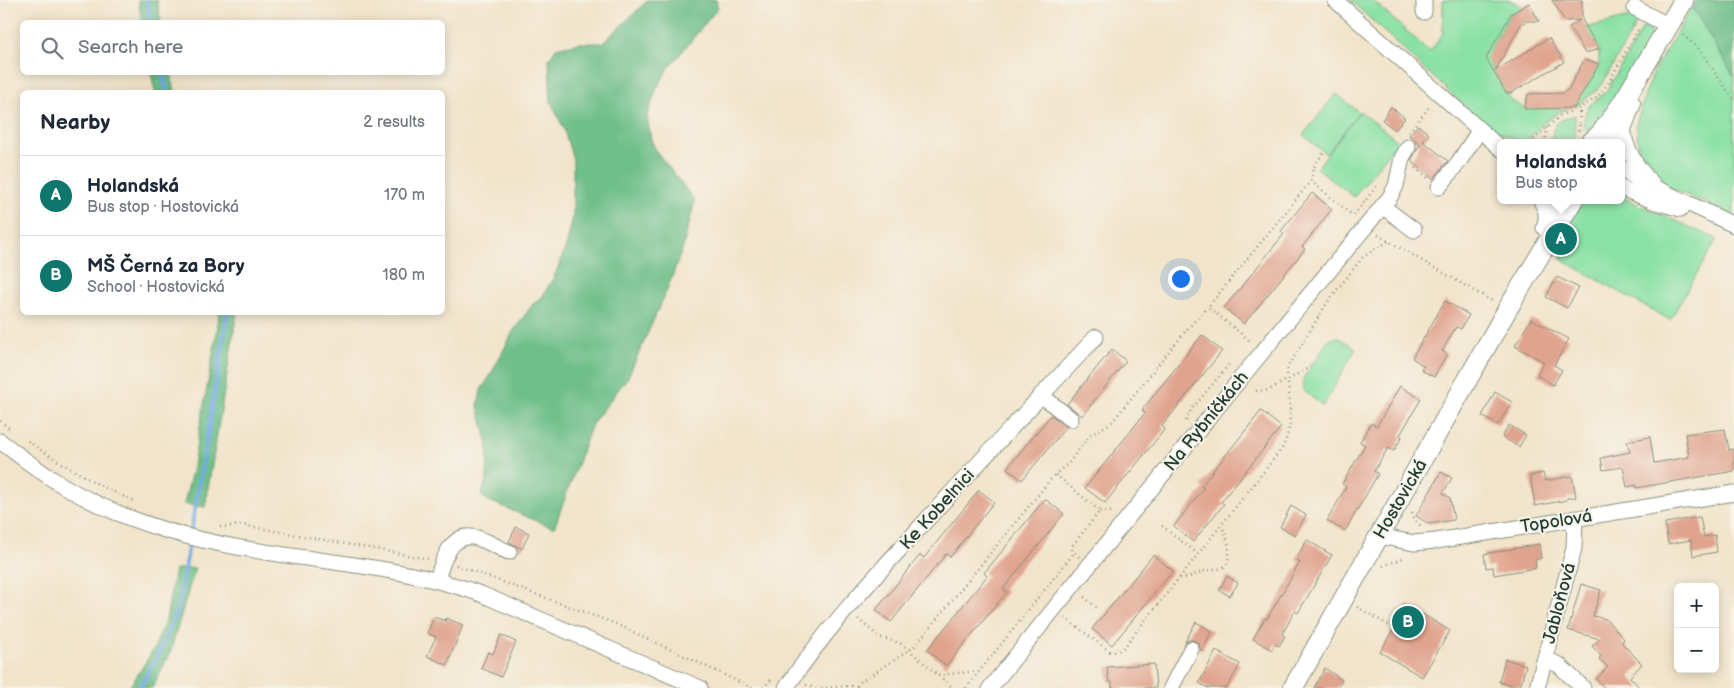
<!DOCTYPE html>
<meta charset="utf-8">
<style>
:root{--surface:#fff;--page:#f6f6f7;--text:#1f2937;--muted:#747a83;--line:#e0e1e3;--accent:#0f766e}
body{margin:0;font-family:"Balsamiq Sans",sans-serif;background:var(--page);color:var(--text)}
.controls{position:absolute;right:15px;bottom:15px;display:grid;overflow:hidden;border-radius:8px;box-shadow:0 2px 12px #0003}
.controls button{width:45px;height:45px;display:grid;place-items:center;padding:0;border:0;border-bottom:1px solid var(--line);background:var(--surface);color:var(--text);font:25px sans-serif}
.you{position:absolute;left:1180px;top:278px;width:18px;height:18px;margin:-12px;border:4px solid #fff;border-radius:50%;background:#1a73e8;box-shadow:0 0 0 8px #1a73e833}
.badge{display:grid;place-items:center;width:32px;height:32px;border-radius:50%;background:var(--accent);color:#fff;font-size:16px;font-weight:700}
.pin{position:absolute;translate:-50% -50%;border:2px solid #fff;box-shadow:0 1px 5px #0006}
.popup{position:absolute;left:1497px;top:139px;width:128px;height:65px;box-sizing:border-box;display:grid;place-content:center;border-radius:8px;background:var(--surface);filter:drop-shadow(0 1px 4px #0005);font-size:16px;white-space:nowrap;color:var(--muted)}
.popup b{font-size:19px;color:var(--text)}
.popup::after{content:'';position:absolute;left:50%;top:100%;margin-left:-10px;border:10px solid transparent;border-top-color:var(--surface)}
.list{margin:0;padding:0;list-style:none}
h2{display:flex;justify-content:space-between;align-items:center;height:65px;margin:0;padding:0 20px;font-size:21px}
h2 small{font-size:16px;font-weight:400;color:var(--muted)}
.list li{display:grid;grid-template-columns:32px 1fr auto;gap:15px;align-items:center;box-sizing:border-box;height:80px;padding:0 20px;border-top:1px solid var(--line)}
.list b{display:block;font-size:19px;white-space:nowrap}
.list p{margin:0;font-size:16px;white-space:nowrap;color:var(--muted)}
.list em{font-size:16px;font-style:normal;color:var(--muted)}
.icon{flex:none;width:28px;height:28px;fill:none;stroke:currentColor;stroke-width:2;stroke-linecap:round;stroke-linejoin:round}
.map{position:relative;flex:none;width:1734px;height:688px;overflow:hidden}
.search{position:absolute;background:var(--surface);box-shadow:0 2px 12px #0003;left:20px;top:20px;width:425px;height:55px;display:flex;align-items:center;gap:12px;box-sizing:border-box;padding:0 18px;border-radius:8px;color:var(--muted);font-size:19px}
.panel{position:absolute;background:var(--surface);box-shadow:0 2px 12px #0003;left:20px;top:90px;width:425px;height:225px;border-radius:8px}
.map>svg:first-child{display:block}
.green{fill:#8ae1a5;stroke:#548f6c}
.forest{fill:#6fbf8a;stroke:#477e5f}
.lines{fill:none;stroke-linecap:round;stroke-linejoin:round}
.stream{stroke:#76aae3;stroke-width:4.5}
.building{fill:#e0a38e}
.minor-casing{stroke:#88907f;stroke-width:17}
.major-casing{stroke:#88907f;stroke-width:21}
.path{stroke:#88907f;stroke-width:2.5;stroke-dasharray:1 4;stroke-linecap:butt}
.minor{stroke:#fff;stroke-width:15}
.major{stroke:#fff;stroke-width:19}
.labels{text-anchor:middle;stroke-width:4;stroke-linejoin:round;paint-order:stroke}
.street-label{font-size:18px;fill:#1f3d34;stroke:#f7f3e8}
</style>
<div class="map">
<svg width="1734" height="688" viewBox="0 0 1734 688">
<rect width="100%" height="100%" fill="#f7f3e8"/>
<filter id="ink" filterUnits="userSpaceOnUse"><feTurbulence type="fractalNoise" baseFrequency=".02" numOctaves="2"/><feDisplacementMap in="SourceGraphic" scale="10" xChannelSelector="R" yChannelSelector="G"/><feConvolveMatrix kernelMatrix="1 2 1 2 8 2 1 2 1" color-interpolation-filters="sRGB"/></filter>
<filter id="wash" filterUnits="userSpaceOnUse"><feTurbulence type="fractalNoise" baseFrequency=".0096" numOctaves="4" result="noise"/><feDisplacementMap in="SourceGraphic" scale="20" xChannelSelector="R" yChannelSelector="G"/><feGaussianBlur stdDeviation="1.12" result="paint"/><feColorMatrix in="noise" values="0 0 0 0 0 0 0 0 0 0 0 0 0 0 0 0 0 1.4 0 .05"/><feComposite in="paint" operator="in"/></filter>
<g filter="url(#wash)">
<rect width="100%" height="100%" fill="#f1e4ca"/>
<!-- green -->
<path class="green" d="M1350 0H1372L1430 52 1443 33V0H1510L1523 7 1510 14 1490 51V65L1512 101 1524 108H1566L1578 100 1599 64V49L1586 28 1637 15 1640 17 1604 81 1596 91 1579 104 1556 114 1544 123 1525 143H1522L1485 125Z
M1692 7 1734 76V215L1670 188 1650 172 1639 151 1636 125 1646 92 1656 67Z
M1644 26 1647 27 1652 37 1625 87 1590 133 1587 132 1583 124 1586 111 1589 106 1606 92Z
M1336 94 1359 112 1326 154 1303 135Z
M1360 111 1398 141 1354 197 1317 168Z
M1575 115V139L1568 143H1550L1555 125 1563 119Z
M1621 197 1717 239 1670 320 1561 259 1570 243 1560 236 1584 202 1587 200H1621Z
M1337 337 1356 348 1323 406 1303 390C1301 382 1304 374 1311 368L1309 365 1317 359 1327 341Z"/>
<!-- forest -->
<path class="forest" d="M138 0H157L161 22H142Z
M648 0H716L718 8 667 70 657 88 647 116 651 140 656 151 695 201 682 250 667 290 628 377 592 424 554 528 489 501 481 496 487 479 488 444 478 406 481 390 490 376 514 330 533 304 542 297 555 275 567 244 573 216V159L563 127 551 102 549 59 556 48 579 43H603Z
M1697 0H1734V76L1692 7Z
M151 73H171L175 92H155Z
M219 313H237L205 507 184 504 192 471 217 332Z
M195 568 170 653 152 688H129L154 649 166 619 175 569Z"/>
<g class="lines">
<!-- stream -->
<path class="stream" d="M147 0 151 22
M162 72 167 92
M139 688 156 659 178 609 228 312"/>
</g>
<g id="blocks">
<!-- building -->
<path class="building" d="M1552 0H1582V20L1599 49 1585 53 1569 27 1580 20 1565 21Z
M1529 3 1539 21H1527L1521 24 1495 71 1549 38 1564 62 1511 93H1506L1486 58 1511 14Z
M1584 60 1599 64 1574 108 1524 109 1528 94 1563 93 1568 90Z
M1391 107 1405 118 1395 130 1382 120Z
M1418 125 1429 134 1423 141 1448 161 1433 179 1411 161 1420 144 1409 135Z
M1312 193 1332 209 1302 247 1305 249 1244 324 1224 308 1284 234 1281 231Z
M1557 277 1579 288 1567 308 1546 297Z
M1445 301 1469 315 1461 329 1456 327 1442 351 1447 354 1434 377 1421 370 1424 366 1412 358Z
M1531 319 1569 339 1554 365 1562 370 1553 385 1537 375 1544 362 1515 346Z
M1202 335 1222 351 1162 426 1165 429 1105 503 1085 488 1145 413 1142 410Z
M1112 349 1126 361 1082 416 1067 404Z
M1400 386 1421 399 1400 435 1402 437 1394 451 1388 448 1374 471 1378 474 1345 531 1327 521 1346 487 1342 484 1365 445 1360 442 1371 423 1377 426Z
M1495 392 1512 402 1498 425 1482 416Z
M1261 411 1281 427 1221 502 1224 504 1193 542 1174 526 1204 488 1201 486Z
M1051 415 1066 427 1022 480 1007 468Z
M1509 425 1526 435 1519 447 1502 437Z
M1725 429 1729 450 1734 449V471L1636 488V485L1627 487 1623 467 1603 470 1601 458 1630 452 1627 441 1650 437 1654 463 1689 457 1685 434Z
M1441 472 1452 478 1443 493 1450 498 1454 520 1429 524 1416 516Z
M1543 473 1545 481 1572 476 1576 497 1567 498V500L1535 506 1530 476Z
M979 490 994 502 950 557 946 554 891 622 876 610 920 555 924 558Z
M1045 499 1064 514 1003 589 1007 592 946 666 927 650 987 576 984 573Z
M1291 506 1306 515 1295 535 1280 527Z
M1700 517 1704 537 1715 535 1717 552 1693 556 1691 540 1668 544 1665 523Z
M516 527 529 533 522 549 509 542Z
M1307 540 1332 555 1298 613 1295 611 1282 634 1285 636 1279 646 1275 644 1272 650 1253 639 1265 618 1267 619 1300 562 1296 559Z
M1539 544 1541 558 1535 560 1536 568 1494 575 1493 567 1486 568 1484 554Z
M1153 555 1173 571 1112 645 1092 629Z
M1227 576 1238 583 1230 596 1219 590Z
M1581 584 1601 590 1593 616 1606 619 1624 639 1622 642 1623 644 1642 664 1630 677 1640 688H1605L1596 679 1608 667 1599 659 1601 656 1592 646 1600 639 1568 630Z
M1408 605 1450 631 1422 677 1380 652Z
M434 617 445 621 446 618 463 625 447 665 427 656 436 637 427 633Z
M1196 622 1212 631 1201 651 1199 644 1196 641 1190 640 1185 642Z
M501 635 516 642 501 677 481 668 488 652 493 654Z
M1216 651 1240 664 1227 688H1208L1199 683Z
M1505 659 1526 665 1520 687 1499 682Z
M1154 664 1156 688H1112V682H1109L1107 667Z
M1325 668 1342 680 1337 688H1314Z"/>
</g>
</g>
<g filter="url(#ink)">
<use href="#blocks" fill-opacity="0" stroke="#88907f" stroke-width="1"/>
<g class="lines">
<defs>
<path id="minor" d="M1335 0 1501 149
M1635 8 1669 26
M1424 12V0
M1624 124C1621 145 1638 169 1652 183
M1621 168 1639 180 1734 225
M1439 187 1458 163 1479 131
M1621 188 1656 202 1681 209
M1541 200 1546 212V225
M1382 206 1414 230
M1041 395 1071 419
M0 441C20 456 40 472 62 485 110 514 166 533 221 544 308 562 397 564 481 594L700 688
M1379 536 1414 543 1436 541 1734 493
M437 580C442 562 451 530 477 538 488 541 498 548 509 552
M1545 659 1559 665 1583 688
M786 688C822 634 868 584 912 536 973 469 1034 403 1096 337
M990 688 1245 373 1390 197 1396 186 1402 158 1408 147
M1171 688 1191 649
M1537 688 1574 548 1575 518"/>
<path id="major" d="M1590 143 1601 133 1623 102 1684 0
M1616 143 1631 104
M1546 227 1557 200
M1293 688 1507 310 1573 200"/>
</defs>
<!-- minor casing -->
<use href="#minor" class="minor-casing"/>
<!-- major casing -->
<use href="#major" class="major-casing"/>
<!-- path -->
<path class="path" d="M1683 35 1699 49 1734 100
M1579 123 1580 108
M1578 131 1579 123 1581 130
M1409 132 1431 105
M1530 143 1561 115 1580 108 1596 98 1607 85 1639 28
M1545 143 1547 127
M1415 168 1429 179
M1311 181 1313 168 1324 152
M1354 215 1378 184
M1378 235 1492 301
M1249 340 1208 307 1311 181 1351 214
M1256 391 1269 390 1310 367
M0 421 9 428
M1186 421 1191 410 1231 362
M28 441C64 466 95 484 136 502
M1100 511 1113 512
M1412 512 1415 520 1422 527
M1162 526 1198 554
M220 527 242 525 429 559
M1079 557 1072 550V546L1100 511 1055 474 1068 464 1090 435 1111 423 1188 328 1208 307
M456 565 614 623 752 688
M1383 566 1406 557
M1180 578C1188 579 1197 573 1205 571 1212 569 1219 570 1226 566 1232 555 1228 535 1221 526
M1084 597 1096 607
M1357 607 1392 627
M1065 618 1109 651C1116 653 1120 651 1125 646L1281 450C1295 427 1289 398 1287 372L1289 365 1329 300 1363 257 1373 250 1389 241
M858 619 879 637 902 644 953 688
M938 675 978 671
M806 685 816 688
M857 686 860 682 914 647 1055 474
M1063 686V688
M763 688 773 678
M821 688 850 686 861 688
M966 688 1074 553"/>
<!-- minor -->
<use href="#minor" class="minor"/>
<!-- major -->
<use href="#major" class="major"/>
</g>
</g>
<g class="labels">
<!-- street labels -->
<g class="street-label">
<text transform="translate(1206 421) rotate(-51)" y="6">Na Rybníčkách</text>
<text transform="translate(1400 499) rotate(-60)" y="6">Hostovická</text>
<text transform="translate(937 509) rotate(-48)" y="6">Ke Kobelnici</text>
<text transform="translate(1556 521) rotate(-9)" y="6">Topolová</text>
<text transform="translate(1559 603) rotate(-75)" y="6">Jabloňová</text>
</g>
</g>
</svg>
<div class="controls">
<button>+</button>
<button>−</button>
</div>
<div class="you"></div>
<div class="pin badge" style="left:1561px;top:239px">A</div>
<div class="popup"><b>Holandská</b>Bus stop</div>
<div class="pin badge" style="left:1408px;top:622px">B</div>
<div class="search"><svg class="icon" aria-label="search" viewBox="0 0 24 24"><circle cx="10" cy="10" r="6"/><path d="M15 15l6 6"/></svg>Search here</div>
<section class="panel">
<h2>Nearby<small>2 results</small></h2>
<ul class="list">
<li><span class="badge">A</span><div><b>Holandská</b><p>Bus stop · Hostovická</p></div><em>170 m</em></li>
<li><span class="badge">B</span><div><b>MŠ Černá za Bory</b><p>School · Hostovická</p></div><em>180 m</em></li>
</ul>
</section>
</div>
